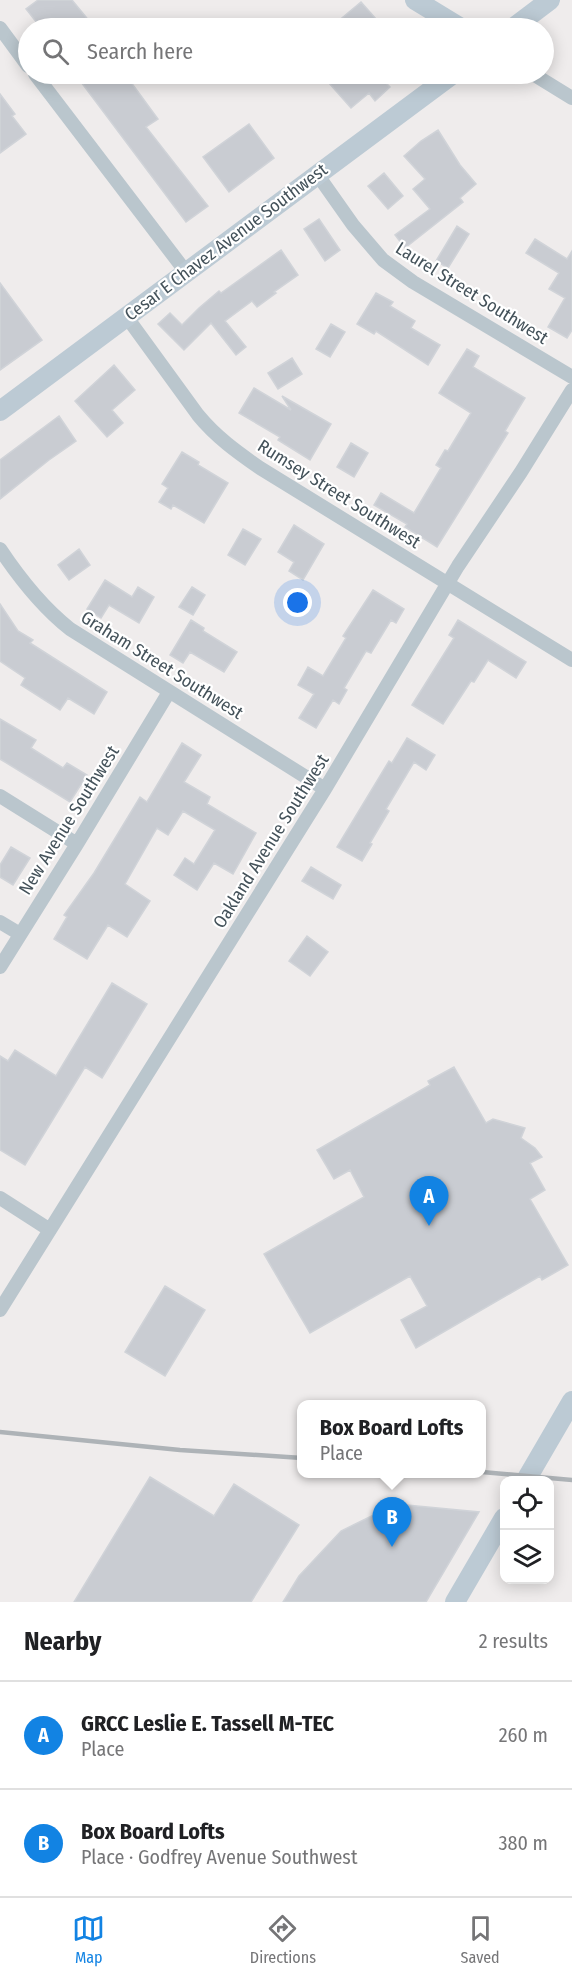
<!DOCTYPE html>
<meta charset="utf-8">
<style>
:root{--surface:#fff;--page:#f2f2f2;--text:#202124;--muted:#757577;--line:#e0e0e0;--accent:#1283e3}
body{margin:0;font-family:"Fira Sans Condensed",sans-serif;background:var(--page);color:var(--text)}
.controls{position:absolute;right:18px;bottom:18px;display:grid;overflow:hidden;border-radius:12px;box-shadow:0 3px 15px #0003}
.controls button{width:54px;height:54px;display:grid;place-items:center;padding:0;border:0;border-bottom:2px solid var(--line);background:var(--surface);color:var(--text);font:30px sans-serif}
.you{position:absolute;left:298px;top:603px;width:21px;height:21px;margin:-15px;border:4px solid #fff;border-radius:50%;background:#1a73e8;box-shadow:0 0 0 9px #1a73e833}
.badge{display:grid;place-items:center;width:39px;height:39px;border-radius:50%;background:var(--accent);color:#fff;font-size:20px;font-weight:700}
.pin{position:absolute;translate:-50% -50px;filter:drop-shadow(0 2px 3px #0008)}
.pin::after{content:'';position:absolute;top:32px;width:21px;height:18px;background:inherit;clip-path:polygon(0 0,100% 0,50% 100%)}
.popup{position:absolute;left:297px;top:1400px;width:189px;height:78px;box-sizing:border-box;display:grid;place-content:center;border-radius:12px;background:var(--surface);filter:drop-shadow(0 2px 4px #0005);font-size:20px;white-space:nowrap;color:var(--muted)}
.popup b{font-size:22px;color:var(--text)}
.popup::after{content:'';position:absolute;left:50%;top:100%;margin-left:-12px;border:12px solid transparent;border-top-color:var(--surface)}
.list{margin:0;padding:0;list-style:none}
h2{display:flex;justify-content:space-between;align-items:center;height:78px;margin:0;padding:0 24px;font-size:26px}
h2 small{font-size:20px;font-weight:400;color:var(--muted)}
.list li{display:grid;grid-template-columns:39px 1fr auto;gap:18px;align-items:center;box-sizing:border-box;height:108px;padding:0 24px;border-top:2px solid var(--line)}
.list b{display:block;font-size:22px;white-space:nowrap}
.list p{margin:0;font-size:20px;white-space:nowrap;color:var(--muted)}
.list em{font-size:20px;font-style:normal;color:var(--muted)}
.icon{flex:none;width:33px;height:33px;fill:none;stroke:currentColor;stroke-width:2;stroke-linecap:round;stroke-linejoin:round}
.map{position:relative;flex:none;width:572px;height:1602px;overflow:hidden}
.search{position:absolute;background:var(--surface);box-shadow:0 3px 15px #0003;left:18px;right:18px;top:18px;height:66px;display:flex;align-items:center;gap:15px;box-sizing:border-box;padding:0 21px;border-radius:33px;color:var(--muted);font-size:22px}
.sheet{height:294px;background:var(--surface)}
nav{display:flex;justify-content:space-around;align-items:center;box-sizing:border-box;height:84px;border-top:2px solid var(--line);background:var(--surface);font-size:16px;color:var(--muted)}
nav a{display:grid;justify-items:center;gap:3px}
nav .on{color:var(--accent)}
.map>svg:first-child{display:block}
.building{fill:#c9ccd2;stroke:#d0d3d8;stroke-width:1.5}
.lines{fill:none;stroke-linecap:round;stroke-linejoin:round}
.street{stroke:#bac6cd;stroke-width:14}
.secondary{stroke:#bccad4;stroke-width:20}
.rail{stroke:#aeb3b7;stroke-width:4.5}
.labels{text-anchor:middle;stroke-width:4.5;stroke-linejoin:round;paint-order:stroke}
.street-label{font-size:18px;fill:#44525a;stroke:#fff}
</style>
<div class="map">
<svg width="572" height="1602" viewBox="0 0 572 1602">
<rect width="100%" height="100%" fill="#efecec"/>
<!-- building -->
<path class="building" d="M38 0H72L95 28H41L26 9Z
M361 2 384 28H330Z
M75 74H125L158 119 146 127 208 206 186 222Z
M321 74H397L386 83 390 87 375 101 369 93 351 108Z
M0 94 15 114 12 116 26 134 0 153Z
M249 124 274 158 229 192 203 157Z
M438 130 460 165 476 184 460 198 463 202 405 248 395 235 430 209 413 189 425 179 404 156 421 141Z
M384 173 403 196 388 209 368 186Z
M319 219 340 250 325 261 304 229Z
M457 226 469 234 448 268 436 261Z
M535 239 567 259 572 251V330L567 338 548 327 565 298 549 289 559 273 526 253Z
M281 250 298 275 274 292 276 293 257 307 252 301 225 321 246 347 236 355 211 323 184 350 158 324 170 313 182 325 199 308 219 291 221 293Z
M0 283 42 340 0 370Z
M376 293 393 302 390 306 415 321 411 328 440 345 428 365 376 331 374 334 357 324Z
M331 324 345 332 330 357 316 349Z
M467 349 479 356 473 367 525 398 505 431 508 433 437 547 405 527 407 524 374 505 381 493 414 513 441 468 436 465 445 450 448 451 471 413 439 393Z
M292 358 302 374 278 389 268 373Z
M114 365 135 390 112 410 123 423 107 437 75 401Z
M254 388 291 410 282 396 331 424 310 460 278 440 280 437 239 413Z
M59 416 76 441 49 460 0 499V460Z
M351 443 368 453 354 477 337 467Z
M182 452 199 462 198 465 228 483 204 523 173 505 171 509 159 502 168 488 162 484Z
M294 525 324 544 303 580 289 571 294 562 278 552Z
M243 529 261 539 245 565 228 555Z
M79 549 90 565 69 580 58 565Z
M105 580 132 597 138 587 154 597 139 623 109 605 101 618 87 609Z
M192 587 205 595 193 615 179 607Z
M373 590 404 609 396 623 391 620 371 653 366 651 344 688 347 690 339 704 333 700 316 728 299 718 314 694 298 685 308 667 323 676 346 638 343 636Z
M0 604 18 631 33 640 30 643 107 692 94 714 68 698 60 710 21 685 25 678 0 661Z
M191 620 204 628 203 631 237 652 224 672 190 652 183 663 170 655Z
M458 620 526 662 516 678 488 660 474 682 471 681 443 724 412 705 454 638 449 635Z
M0 719 36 740 31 748 63 768 67 763 87 775 70 802 0 759Z
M407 738 435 755 426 770 414 762 386 809 389 811 370 843 372 844 362 861 337 847 389 761 392 763Z
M182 743 201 755 184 782 210 797 207 804 256 833 233 874 214 863 197 890 174 875 185 858 194 864 215 830 183 811 168 835 157 828 125 884 150 901 127 937 108 925 87 959 54 939 67 917 64 915 94 873 140 797 147 802Z
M11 847 30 858 13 885 0 877V865Z
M311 867 341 885 333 899 302 881Z
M307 936 328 952 310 976 289 961Z
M112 983 147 1004 102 1078 85 1067 25 1165 0 1150V1056L8 1061 15 1050 56 1076Z
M454 1067 486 1123 493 1119 525 1128 521 1138 535 1148 542 1157 530 1163 545 1190 530 1199 568 1265 542 1280 540 1276 416 1348 401 1320 427 1306 410 1276 310 1333 264 1254 364 1197 350 1170 334 1179 317 1150 430 1085 428 1081Z
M165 1286 205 1310 165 1376 125 1352Z
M150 1477 214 1516 234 1484 299 1525 251 1602H74Z
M396 1504 479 1512 426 1602H283L299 1576 341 1531Z"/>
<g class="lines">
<!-- street -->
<path class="street" d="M0 28 28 66
M35 74 186 272
M533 74 572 98
M317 174 353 225 383 260 413 282 572 377
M126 316 198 415C216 437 237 452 260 468L572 660
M0 549C20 579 42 607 70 629L325 789
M0 796 77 844
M0 922 20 934
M0 967 77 844 169 692
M0 1198 50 1230
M0 1310 325 789 458 566 521 472 572 390"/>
<!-- secondary -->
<path class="secondary" d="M415 0 461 28
M513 28 550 0
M0 411 453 74
M526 1480 572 1401
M455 1602 504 1518"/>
<!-- rail -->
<path class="rail" d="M0 1432 180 1450 302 1458
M482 1472 572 1480"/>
</g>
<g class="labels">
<!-- street labels -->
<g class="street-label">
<text transform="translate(226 242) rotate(-37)" y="6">Cesar E Chavez Avenue Southwest</text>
<text transform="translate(472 293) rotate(32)" y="6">Laurel Street Southwest</text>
<text transform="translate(339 494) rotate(32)" y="6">Rumsey Street Southwest</text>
<text transform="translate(162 665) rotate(32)" y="6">Graham Street Southwest</text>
<text transform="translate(69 820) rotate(-58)" y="6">New Avenue Southwest</text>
<text transform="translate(271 841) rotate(-58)" y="6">Oakland Avenue Southwest</text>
</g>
</g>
</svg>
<div class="controls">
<button><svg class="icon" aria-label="locate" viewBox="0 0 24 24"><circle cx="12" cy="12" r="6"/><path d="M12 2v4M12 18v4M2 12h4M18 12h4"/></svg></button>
<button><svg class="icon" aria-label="layers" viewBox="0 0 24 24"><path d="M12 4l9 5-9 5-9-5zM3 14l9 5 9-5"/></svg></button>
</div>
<div class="you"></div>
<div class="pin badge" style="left:429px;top:1226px">A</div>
<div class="pin badge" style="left:392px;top:1547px">B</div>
<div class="popup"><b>Box Board Lofts</b>Place</div>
<div class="search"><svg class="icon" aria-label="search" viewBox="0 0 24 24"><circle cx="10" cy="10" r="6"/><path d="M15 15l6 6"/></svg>Search here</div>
</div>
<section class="sheet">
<h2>Nearby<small>2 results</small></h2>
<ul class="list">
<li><span class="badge">A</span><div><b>GRCC Leslie E. Tassell M-TEC</b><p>Place</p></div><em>260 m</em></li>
<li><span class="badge">B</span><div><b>Box Board Lofts</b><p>Place · Godfrey Avenue Southwest</p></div><em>380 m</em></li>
</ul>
</section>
<nav>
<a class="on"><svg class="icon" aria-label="map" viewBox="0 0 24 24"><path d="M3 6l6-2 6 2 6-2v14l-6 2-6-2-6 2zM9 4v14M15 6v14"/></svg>Map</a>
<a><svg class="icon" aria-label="directions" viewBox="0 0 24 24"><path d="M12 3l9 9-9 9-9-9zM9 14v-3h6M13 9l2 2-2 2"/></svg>Directions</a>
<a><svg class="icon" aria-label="saved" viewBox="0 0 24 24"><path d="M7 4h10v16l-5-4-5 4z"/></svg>Saved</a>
</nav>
